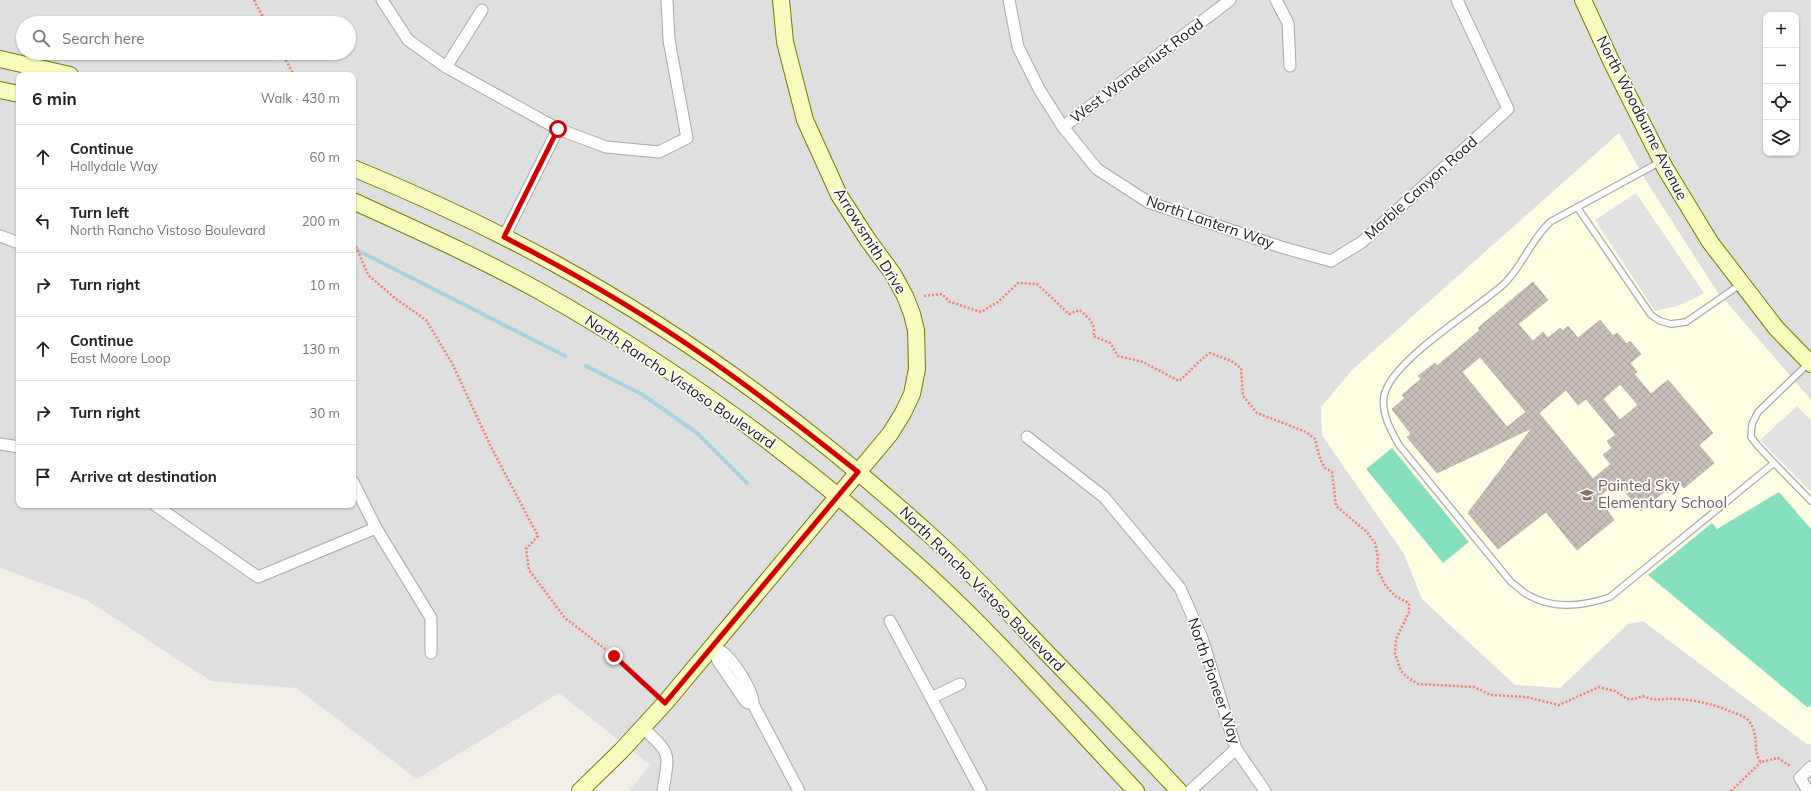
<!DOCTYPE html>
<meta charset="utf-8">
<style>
:root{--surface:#fff;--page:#f2f2f2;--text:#222;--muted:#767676;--line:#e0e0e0}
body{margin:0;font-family:Mulish,sans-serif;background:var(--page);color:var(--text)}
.controls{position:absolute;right:12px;top:12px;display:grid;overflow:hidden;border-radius:8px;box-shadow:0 1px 3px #0004}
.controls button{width:36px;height:36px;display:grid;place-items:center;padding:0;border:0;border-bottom:1px solid var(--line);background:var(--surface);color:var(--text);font:20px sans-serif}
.stop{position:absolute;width:12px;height:12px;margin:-9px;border:3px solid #d30002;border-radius:50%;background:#fff}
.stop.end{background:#d30002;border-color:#fff;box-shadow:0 1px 4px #0008}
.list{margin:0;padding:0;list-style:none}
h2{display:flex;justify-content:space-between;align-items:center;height:52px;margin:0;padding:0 16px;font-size:17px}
h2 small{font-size:13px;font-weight:400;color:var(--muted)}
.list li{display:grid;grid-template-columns:26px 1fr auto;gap:12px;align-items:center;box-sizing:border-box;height:64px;padding:0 16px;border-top:1px solid var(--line)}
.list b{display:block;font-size:15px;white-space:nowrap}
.list p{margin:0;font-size:13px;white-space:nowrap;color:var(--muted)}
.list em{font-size:13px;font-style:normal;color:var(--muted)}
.icon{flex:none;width:22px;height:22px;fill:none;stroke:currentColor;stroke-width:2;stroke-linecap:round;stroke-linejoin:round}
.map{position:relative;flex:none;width:1811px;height:791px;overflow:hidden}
.search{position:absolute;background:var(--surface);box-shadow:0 1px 3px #0004;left:16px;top:16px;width:340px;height:44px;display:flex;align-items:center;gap:10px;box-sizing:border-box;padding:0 14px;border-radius:22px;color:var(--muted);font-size:15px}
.panel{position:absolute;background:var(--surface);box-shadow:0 1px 3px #0004;left:16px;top:72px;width:340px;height:436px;border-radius:8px}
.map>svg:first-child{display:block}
.residential{fill:#e0dfdf;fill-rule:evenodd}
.education{fill:#ffffe4}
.pitch{fill:#87e0bd}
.parking{fill:#e2e2e2}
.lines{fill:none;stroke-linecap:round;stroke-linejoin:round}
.stream{stroke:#a9d3df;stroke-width:4}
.building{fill:url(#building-cross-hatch);stroke:#c4b5aa;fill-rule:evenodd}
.lane-casing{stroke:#a9a9a9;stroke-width:8}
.street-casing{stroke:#a9a9a9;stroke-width:13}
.secondary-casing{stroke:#717d04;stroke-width:18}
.path{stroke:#fb7e70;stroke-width:2.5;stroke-dasharray:2 2;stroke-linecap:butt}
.lane{stroke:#fff;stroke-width:5.5}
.street{stroke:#fff;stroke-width:11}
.secondary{stroke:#f8fabe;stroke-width:16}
.route{stroke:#d30002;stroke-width:5}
.labels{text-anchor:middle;stroke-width:3.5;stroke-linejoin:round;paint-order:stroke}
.street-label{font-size:15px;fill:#222;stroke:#fff}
.education-label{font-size:15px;fill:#785e54;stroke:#fff;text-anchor:start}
</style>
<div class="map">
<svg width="1811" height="791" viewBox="0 0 1811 791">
<defs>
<pattern id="building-cross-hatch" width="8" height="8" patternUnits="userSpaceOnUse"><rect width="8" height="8" fill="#c7beb7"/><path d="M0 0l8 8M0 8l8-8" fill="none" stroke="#aba39d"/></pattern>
</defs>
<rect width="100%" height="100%" fill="#f2efe8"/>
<!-- residential -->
<path class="residential" d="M0 0H1811V791H629L650 765 559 693 417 779 296 688 211 681 85 599 0 568ZM1766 15H1796V153H1766ZM23 23H349V53H23ZM19 75H353V505H19Z"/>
<!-- education -->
<path class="education" d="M1619 133 1648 184 1716 290 1811 400V742L1808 745 1643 621 1628 624 1560 688 1515 685 1422 599 1404 554 1322 435 1321 407 1352 370Z"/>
<!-- pitch -->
<path class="pitch" d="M1392 448 1469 542 1443 563 1366 469Z
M1779 492 1811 529V706L1807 707 1648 575 1712 523 1717 529Z"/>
<!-- parking -->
<path class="parking" d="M1636 193 1704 293 1695 298 1678 306 1655 311 1595 220Z
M1797 406 1811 420V492L1760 440Z"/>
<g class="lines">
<!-- stream -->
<path class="stream" d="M353 248 565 356
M586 366 643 395 697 433 747 483"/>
</g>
<!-- building -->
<path class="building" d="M1533 282 1548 300 1518 324 1533 341 1543 332 1548 338 1560 328 1563 331 1568 326 1578 338 1600 320 1613 336 1617 333 1627 344 1630 341 1641 354 1630 363 1637 372 1634 374 1651 394 1668 380 1713 433 1699 445 1714 463 1684 488 1680 483 1667 493 1665 491 1641 511 1617 482 1598 497 1614 520 1577 550 1546 512 1498 549 1468 513 1532 428 1437 473 1407 437 1411 434 1392 409 1405 398 1402 395 1421 379 1418 376 1435 363 1437 366 1480 330 1478 328ZM1480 357 1526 412 1507 427 1462 372ZM1620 384 1638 405 1620 420 1603 399ZM1566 390 1578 405 1586 399 1616 435 1607 441 1612 448 1603 455 1611 464 1593 479 1539 413Z"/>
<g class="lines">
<defs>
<path id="lane" d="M1660 162 1550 222C1531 240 1522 266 1505 283 1476 310 1391 360 1384 396 1381 413 1391 431 1399 445L1511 582C1517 586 1522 592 1528 595 1554 610 1584 606 1610 597L1774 463 1811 501
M1577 207 1651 315 1660 321 1671 324 1686 322 1741 284
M1774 463 1758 446 1751 437 1752 424 1758 412 1808 364"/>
<path id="street" d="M382 0 408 40 446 67 558 129 606 147 659 152 687 138 669 40 667 0
M1009 0 1018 47 1039 89 1063 127 1097 169 1148 202 1281 247 1331 261 1362 242 1508 109 1457 0
M1276 0 1288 23 1290 66
M446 67 482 10
M1063 127 1230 0
M0 236 19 243
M504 237 558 129
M1027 437 1104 497 1180 588 1202 638 1236 749 1265 791
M0 444 19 447
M353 482 376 528 431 618V653
M155 505 258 577 376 528
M890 621 981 791
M712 646C716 649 722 651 726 655 735 664 754 692 753 704L799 791
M712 646 718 661 746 702 753 704
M931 698 960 684
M643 728C672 755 669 752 663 791
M1190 791 1236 749
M1808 791 1800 778 1811 767"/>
<path id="secondary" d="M1583 0 1612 63 1665 168 1710 242 1776 328 1811 364
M0 59 70 75
M0 90 19 94
M353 168C421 196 488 227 552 262 693 339 824 437 942 546 978 579 1011 615 1045 651 1090 697 1135 744 1179 791
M353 201C416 230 480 258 541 292 673 366 795 455 907 556 989 628 1061 712 1136 791
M580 791 621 751 665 703 890 434 903 413 912 394 917 369 916 330 912 314 905 296 893 274 868 240 839 195 805 120 785 42 781 0"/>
</defs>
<!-- lane casing -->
<use href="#lane" class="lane-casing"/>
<!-- street casing -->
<use href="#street" class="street-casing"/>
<!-- secondary casing -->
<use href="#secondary" class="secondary-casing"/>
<!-- path -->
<path class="path" d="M254 0 266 23
M282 53 294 75
M353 239 368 275 396 299 426 320 452 363 491 447 538 536 526 549 529 570 565 618 614 656 654 693
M924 296 942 294 950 302 981 312 998 302 1018 283 1037 284 1069 314 1080 310C1088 318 1097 324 1093 336L1110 343 1118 356 1143 362 1179 381C1190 372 1198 361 1210 353L1231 361 1241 368 1243 396 1257 413 1306 432 1315 439 1320 459 1325 468 1332 472 1336 506 1367 532 1375 543 1378 557 1377 569 1386 586 1395 596 1409 603V612L1396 639 1395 654 1401 671 1407 677 1418 684 1474 687 1491 695 1526 697 1559 705 1599 687 1615 691 1627 699H1635L1643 696C1657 702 1661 698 1676 699 1696 700 1713 704 1732 712 1737 714 1744 716 1748 720 1761 735 1751 751 1761 762L1778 758 1790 766
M1731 791 1761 762"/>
<!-- lane -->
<use href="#lane" class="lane"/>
<!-- street -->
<use href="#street" class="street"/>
<!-- secondary -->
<use href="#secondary" class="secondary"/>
</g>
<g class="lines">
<!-- route -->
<path class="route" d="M558 129 504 237C572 272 638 310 700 353 754 390 806 431 858 472L665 703 614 656"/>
</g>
<!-- icons -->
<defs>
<symbol id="school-bare" viewBox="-9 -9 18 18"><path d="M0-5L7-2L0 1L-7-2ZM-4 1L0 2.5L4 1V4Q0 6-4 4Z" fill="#8d6e63" stroke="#fff" stroke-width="2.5" paint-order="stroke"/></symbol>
</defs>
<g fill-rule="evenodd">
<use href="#school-bare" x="1577" y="485" width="20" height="20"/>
</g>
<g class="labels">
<!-- street labels -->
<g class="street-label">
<text transform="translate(1137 71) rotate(-37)" y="5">West Wanderlust Road</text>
<text transform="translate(1642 118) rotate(63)" y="5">North Woodburne Avenue</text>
<text transform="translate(1421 188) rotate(-42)" y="5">Marble Canyon Road</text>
<text transform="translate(1210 222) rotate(19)" y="5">North Lantern Way</text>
<text transform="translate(870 241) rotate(58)" y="5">Arrowsmith Drive</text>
<text transform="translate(680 382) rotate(34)" y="5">North Rancho Vistoso Boulevard</text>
<text transform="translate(982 589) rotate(45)" y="5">North Rancho Vistoso Boulevard</text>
<text transform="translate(1214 681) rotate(71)" y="5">North Pioneer Way</text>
</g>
<!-- education labels -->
<g class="education-label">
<text x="1598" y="491">Painted Sky<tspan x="1598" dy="17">Elementary School</tspan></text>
</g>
</g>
</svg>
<div class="controls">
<button>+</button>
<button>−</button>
<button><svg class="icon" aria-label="locate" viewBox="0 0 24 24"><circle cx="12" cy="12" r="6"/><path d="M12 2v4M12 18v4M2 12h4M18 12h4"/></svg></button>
<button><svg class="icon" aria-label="layers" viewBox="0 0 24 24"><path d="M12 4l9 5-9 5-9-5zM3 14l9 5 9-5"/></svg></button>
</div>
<div class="stop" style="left:558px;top:129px"></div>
<div class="stop end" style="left:614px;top:656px"></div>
<div class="search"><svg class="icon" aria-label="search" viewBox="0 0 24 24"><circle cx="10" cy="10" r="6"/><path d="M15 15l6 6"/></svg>Search here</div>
<section class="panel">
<h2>6 min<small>Walk · 430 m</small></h2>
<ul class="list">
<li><svg class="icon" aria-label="ahead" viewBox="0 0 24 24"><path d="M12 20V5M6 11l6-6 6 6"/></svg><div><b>Continue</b><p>Hollydale Way</p></div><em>60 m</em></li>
<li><svg class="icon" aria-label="left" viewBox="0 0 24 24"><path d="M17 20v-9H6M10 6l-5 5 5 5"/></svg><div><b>Turn left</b><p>North Rancho Vistoso Boulevard</p></div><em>200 m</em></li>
<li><svg class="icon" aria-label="right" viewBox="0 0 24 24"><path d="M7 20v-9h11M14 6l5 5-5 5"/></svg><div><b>Turn right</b></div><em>10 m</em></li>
<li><svg class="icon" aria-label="ahead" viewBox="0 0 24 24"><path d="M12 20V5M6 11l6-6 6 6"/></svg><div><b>Continue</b><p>East Moore Loop</p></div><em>130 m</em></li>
<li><svg class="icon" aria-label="right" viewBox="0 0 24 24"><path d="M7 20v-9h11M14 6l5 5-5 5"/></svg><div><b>Turn right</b></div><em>30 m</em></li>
<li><svg class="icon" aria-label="arrive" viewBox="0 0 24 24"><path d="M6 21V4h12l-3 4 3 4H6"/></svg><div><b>Arrive at destination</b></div></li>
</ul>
</section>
</div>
